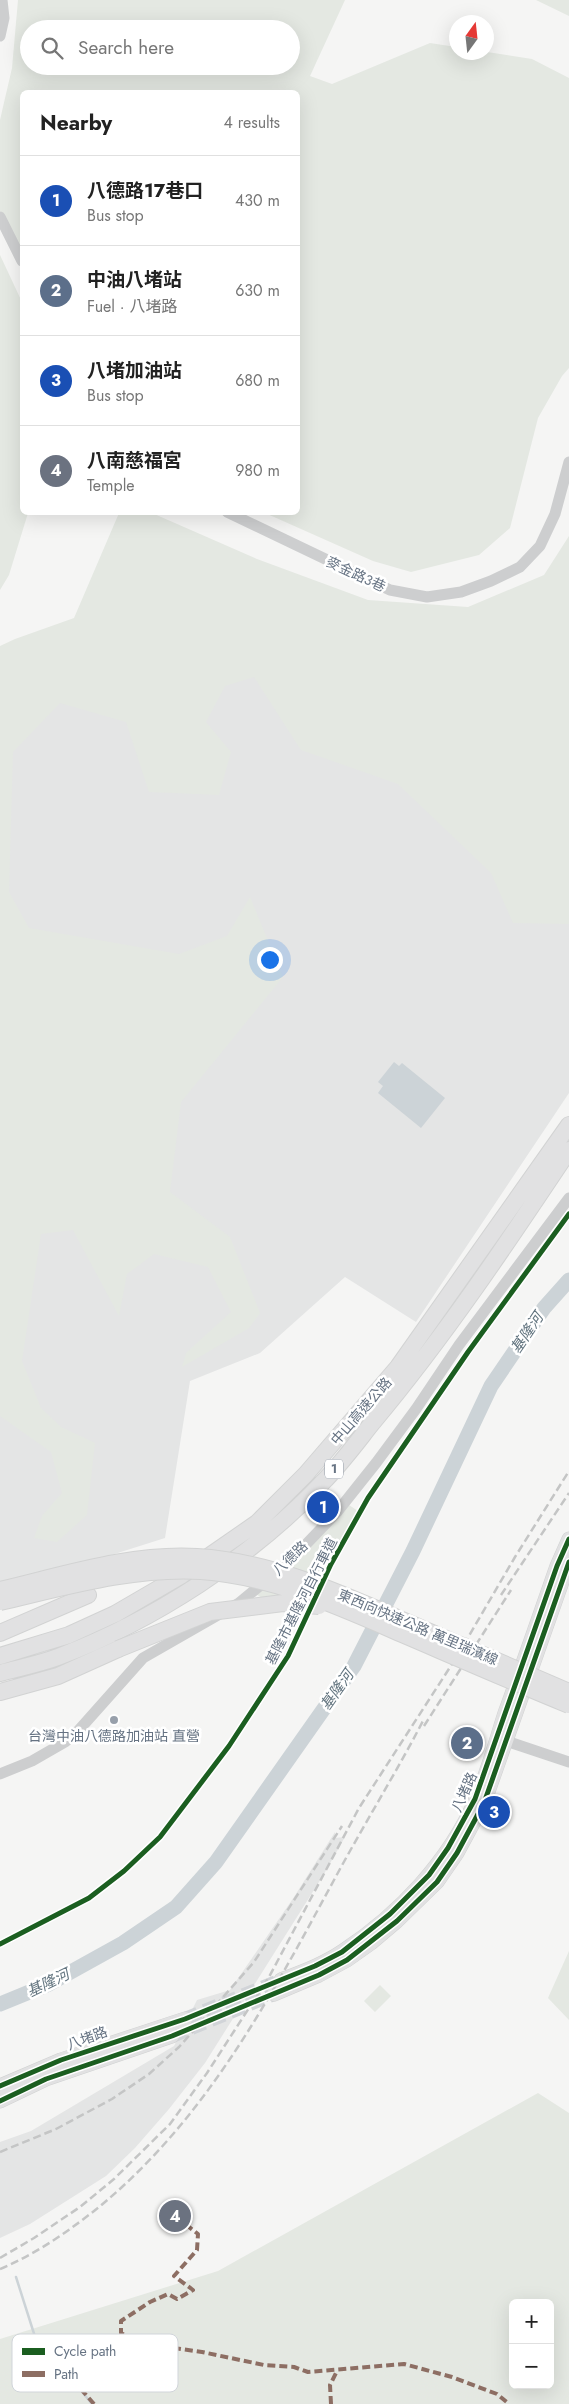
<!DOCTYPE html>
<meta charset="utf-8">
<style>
:root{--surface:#fff;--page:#f2f2f2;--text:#222;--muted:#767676;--line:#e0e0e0;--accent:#0b8043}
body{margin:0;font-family:Jost,"Noto Sans TC",sans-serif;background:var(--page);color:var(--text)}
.controls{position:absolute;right:15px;bottom:15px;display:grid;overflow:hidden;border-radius:8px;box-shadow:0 5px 20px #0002}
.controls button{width:45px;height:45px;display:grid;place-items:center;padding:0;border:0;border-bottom:1px solid var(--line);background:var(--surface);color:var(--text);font:25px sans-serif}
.compass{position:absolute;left:449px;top:15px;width:45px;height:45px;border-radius:50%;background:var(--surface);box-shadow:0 5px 20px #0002;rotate:15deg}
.you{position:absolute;left:269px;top:959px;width:18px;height:18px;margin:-12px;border:4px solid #fff;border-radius:50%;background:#1a73e8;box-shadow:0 0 0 8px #1a73e833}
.badge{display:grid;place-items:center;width:32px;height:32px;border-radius:50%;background:var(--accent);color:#fff;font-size:16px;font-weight:700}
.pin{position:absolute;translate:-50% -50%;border:2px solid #fff;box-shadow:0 1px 5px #0006}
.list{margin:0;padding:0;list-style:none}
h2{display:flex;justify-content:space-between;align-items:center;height:65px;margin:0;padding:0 20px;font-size:21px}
h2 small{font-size:16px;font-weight:400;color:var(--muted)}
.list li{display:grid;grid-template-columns:32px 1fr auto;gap:15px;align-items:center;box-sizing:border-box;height:90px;padding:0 20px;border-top:1px solid var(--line)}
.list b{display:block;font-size:19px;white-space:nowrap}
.list p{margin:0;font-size:16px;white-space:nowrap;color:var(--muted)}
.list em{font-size:16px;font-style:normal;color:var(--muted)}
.icon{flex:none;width:28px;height:28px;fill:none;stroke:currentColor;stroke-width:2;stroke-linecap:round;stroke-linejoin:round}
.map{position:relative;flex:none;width:569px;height:2404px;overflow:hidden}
.search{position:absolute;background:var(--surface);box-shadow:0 5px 20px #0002;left:20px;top:20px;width:280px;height:55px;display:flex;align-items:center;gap:12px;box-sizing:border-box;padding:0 18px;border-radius:28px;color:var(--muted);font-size:19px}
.panel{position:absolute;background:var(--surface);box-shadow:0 5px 20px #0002;left:20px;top:90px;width:280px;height:425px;border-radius:8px}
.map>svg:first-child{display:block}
.built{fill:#e4e5e5}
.green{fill:#e4e8e2;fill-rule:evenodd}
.water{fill:#ccd3d7}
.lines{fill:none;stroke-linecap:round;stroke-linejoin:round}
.stream{stroke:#ccd3d7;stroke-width:2.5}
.river{stroke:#ccd3d7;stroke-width:15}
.major-tunnel{stroke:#d1d4d8;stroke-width:14;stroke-dasharray:14 7;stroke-linecap:butt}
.major-casing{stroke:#d1d2d2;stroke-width:15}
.highway-casing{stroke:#d2d3d3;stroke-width:18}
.minor{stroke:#cdcecf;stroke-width:11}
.major{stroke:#e1e1e2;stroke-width:14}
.highway{stroke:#e1e1e2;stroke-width:16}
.rail{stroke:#c4c5c5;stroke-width:2.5;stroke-dasharray:8 4;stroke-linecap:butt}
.highway-bridge-casing{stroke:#d2d3d3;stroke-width:18;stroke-linecap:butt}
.highway-bridge{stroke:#e1e1e2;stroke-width:16}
.quiet{stroke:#8d6e63;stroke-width:4;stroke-dasharray:8 4;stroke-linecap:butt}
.cycleway-casing{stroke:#fff;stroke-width:8}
.cycleway{stroke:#1b5e20;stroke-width:5}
.poi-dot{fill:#98a0ab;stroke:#fff;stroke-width:2}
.labels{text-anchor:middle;stroke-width:5;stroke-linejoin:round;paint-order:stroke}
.shield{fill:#fff;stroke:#949da8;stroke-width:1}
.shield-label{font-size:12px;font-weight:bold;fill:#667383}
.street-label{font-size:14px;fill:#667383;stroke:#fff}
.poi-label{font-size:14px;fill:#667383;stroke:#fff}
.water-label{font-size:15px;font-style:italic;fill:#62747f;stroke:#fff}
.key{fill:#fff;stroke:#d1d5da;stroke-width:1}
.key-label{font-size:14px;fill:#667383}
</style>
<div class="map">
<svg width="569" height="2404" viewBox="0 0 569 2404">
<rect width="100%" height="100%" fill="#f5f5f4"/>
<!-- built -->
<path class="built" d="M96 655 331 673 569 885V1093L416 1322 345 1277 260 1353 190 1381 165 1538 105 1557 0 1582V739Z
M335 1832V1838L345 1837 324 1874 205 2063 169 2109 135 2148 106 2176 30 2224 0 2238V2142L31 2131 174 2046 197 2000 230 1990 294 1897Z"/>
<!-- green -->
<path class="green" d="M18 0H345L310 76 332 84 430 43 456 47V52H487L532 59 569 78V368L562 376 538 418 510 528 479 555 411 572 373 561 265 513 298 512V92H22V254L0 211V120L12 68ZM29 29H291V66H29Z
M536 0H569V16Z
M0 255 22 302V512L28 513 9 575 0 590Z
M119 513H152L257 559 368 600 468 607 544 575 569 536V924L513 923 491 873 398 784 301 750 254 677 225 686 206 722 231 752 219 795 149 792 126 722 60 703 13 752 9 892 29 928 179 954 227 936 250 897 283 977 181 1102 170 1192 230 1237 260 1313 249 1328 182 1367 186 1353 231 1312 208 1267 154 1254 127 1274 119 1316 73 1230 41 1234 22 1361 41 1408 61 1427 95 1443 87 1515 57 1542 34 1538 42 1516 62 1493 51 1452 0 1416V646L15 639 74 618Z
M349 1505 358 1511 305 1621 277 1608 253 1592Z
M569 1951V2020L548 1998Z
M380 1985 391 1996 375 2012 364 2001Z
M538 2093 569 2113V2404H0V2339L218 2271ZM513 2303H550V2385H513Z"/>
<!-- water -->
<path class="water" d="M394 1062 399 1066 402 1063 445 1098 421 1128 378 1093 383 1086 378 1082Z"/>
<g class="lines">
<!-- stream -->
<path class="stream" d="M16 2277 44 2365 66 2372 92 2404"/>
<!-- river -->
<path class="river" d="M0 2004 49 1984 123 1943 176 1907 216 1862 354 1666 413 1551 491 1386 544 1308 569 1280"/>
<!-- major-tunnel -->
<path class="major-tunnel" d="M185 2019 281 1980
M172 2036 274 1994"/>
<defs>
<path id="major" d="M281 1980C302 1972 324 1964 343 1951 399 1914 449 1861 476 1799 488 1771 496 1741 505 1713 523 1664 540 1615 557 1566L569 1539
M274 1994 319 1975 347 1960 371 1943 397 1921 437 1882 457 1853 484 1803 569 1562
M0 2086 61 2060 185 2019
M0 2101 46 2079 172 2036"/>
<path id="highway" d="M0 1633 88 1595
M0 1656 69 1635 115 1614 182 1575 257 1523 306 1474 398 1367 569 1125
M0 1673C19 1668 39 1664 58 1657 153 1621 252 1557 322 1483 341 1464 357 1442 373 1422 445 1336 507 1243 569 1150
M0 1692 58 1676 118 1649"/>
</defs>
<!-- major casing -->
<use href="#major" class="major-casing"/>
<!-- highway casing -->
<use href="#highway" class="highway-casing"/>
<!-- minor -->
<path class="minor" d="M0 36 4 18 2 0
M0 217 22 261
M227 512 390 590 427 597 461 592 491 581 520 567 540 546 555 514 569 462
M506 1741 569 1762
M0 1774 32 1761 65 1742 78 1731 143 1658 239 1603 291 1560 337 1512 376 1463 416 1409 459 1345 569 1198"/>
<!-- major -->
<use href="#major" class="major"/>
<!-- highway -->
<use href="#highway" class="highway"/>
<!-- rail -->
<path class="rail" d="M501 1595 569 1493
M424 1726 511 1590
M0 2152 56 2129 112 2099 149 2074 179 2047 254 1962 342 1826
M0 2258 34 2238 80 2207 114 2179 170 2124 207 2073 269 1977 359 1808 456 1658 515 1557 569 1471
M0 2269C36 2254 69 2231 99 2207 206 2119 269 2000 334 1880 363 1826 396 1773 424 1719"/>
<defs>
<path id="highway-bridge" d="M0 1590C64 1575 131 1553 197 1557 271 1561 342 1594 409 1623 463 1646 516 1669 569 1692
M0 1602C65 1587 133 1567 201 1571 272 1576 338 1606 402 1634 458 1658 513 1682 569 1705
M118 1649 210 1612 283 1603 319 1606"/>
</defs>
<!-- highway-bridge casing -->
<use href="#highway-bridge" class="highway-bridge-casing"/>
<!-- highway-bridge -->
<use href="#highway-bridge" class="highway-bridge"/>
<!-- quiet -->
<path class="quiet" d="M181 2204 183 2209 180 2220 198 2234 197 2250 174 2276 193 2290 177 2299 168 2294 150 2302 121 2321V2333L138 2343 202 2352 264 2365 294 2367 308 2372 404 2364 452 2377 497 2394 509 2404
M65 2371 94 2404
M331 2404 330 2385 337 2371"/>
<defs>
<path id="cycleway" d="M0 1944 89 1898 124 1871 160 1837 229 1746 288 1656 331 1564 368 1498 468 1352 569 1214
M0 2086 61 2060 185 2019 315 1966 342 1952 390 1914 429 1875 448 1848 475 1799 557 1566 569 1539
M0 2101 46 2079 172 2036 319 1975 347 1960 397 1921 437 1882 457 1853 484 1803 569 1562"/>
</defs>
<!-- cycleway casing -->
<use href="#cycleway" class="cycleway-casing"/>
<!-- cycleway -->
<use href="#cycleway" class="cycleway"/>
</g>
<!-- markers -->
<circle class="poi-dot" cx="114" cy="1720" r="5"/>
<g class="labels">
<!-- shield labels -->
<rect class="shield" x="325" y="1459.5" width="18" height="19" rx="4"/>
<g class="shield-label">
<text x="334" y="1473">1</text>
</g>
<!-- street labels -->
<g class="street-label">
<text transform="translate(356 574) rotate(25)" y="5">麥金路3巷</text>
<text transform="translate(361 1411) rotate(-49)" y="5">中山高速公路</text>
<text transform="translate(290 1558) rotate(-44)" y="5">八德路</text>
<text transform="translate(301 1601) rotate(-63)" y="5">基隆市基隆河自行車道</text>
<text transform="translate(418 1627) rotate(23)" y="5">東西向快速公路 萬里瑞濱線</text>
<text transform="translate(464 1792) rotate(-66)" y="5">八堵路</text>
<text transform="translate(87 2038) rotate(-20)" y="5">八堵路</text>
</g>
<!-- poi labels -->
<g class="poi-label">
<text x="114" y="1741">台灣中油八德路加油站 直營</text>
</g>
<!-- water labels -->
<g class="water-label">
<text transform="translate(527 1333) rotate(-56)" y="5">基隆河</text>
<text transform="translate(337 1690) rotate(-55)" y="5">基隆河</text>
<text transform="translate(48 1983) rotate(-26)" y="5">基隆河</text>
</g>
</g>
<!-- legend -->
<rect x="12" y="2334" width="166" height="58" rx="8" class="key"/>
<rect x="22" y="2348" width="23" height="7" fill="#1b5e20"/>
<rect x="22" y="2371" width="23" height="6" fill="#8d6e63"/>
<g class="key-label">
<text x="54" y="2356">Cycle path</text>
<text x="54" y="2379">Path</text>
</g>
</svg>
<div class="controls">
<button>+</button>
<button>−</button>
</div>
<svg class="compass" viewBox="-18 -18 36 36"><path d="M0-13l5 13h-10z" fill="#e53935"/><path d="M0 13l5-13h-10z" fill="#767676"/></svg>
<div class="you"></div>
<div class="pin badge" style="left:323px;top:1507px;background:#1a4fb4">1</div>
<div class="pin badge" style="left:467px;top:1743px;background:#5c6f8a">2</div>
<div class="pin badge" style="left:494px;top:1812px;background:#1a4fb4">3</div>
<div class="pin badge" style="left:175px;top:2216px;background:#6b7280">4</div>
<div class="search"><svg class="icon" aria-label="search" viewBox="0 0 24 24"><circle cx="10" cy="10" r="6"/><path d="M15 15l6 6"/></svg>Search here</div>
<section class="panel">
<h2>Nearby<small>4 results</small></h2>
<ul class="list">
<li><span class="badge" style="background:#1a4fb4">1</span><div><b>八德路17巷口</b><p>Bus stop</p></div><em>430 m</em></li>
<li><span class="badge" style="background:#5c6f8a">2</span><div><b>中油八堵站</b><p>Fuel · 八堵路</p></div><em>630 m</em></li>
<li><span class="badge" style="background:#1a4fb4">3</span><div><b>八堵加油站</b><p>Bus stop</p></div><em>680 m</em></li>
<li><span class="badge" style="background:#6b7280">4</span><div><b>八南慈福宮</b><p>Temple</p></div><em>980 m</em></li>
</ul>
</section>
</div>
